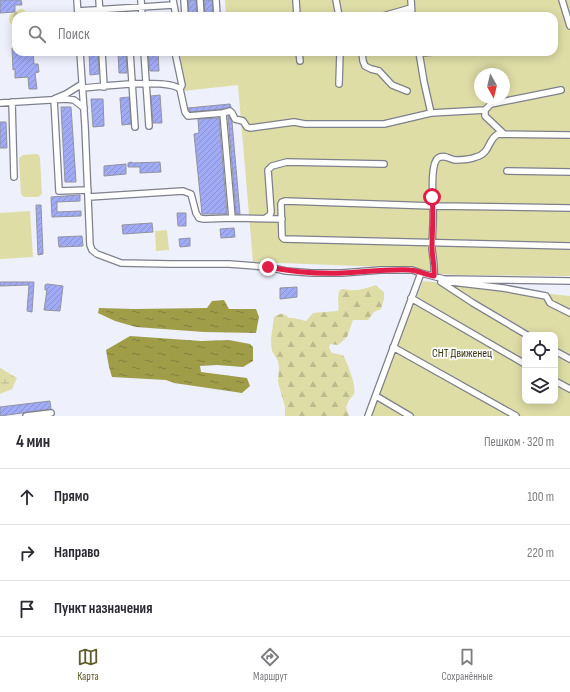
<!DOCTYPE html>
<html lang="ru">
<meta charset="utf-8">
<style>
:root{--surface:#fff;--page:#f7f7f7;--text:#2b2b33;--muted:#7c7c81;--line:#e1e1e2;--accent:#5e5c29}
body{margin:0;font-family:"Sofia Sans Condensed",sans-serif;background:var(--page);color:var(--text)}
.controls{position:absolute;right:12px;bottom:12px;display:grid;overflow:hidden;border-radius:8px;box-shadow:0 2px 10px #0003}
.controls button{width:36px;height:36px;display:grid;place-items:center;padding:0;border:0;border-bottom:1px solid var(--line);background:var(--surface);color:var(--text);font:20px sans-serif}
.compass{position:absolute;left:474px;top:68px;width:36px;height:36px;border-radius:50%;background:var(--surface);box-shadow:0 2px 10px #0003;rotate:172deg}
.stop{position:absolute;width:12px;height:12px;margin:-9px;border:3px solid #e11d48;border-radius:50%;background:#fff}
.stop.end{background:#e11d48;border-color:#fff;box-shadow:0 1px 4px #0008}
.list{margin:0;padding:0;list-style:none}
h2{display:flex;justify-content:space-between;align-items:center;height:52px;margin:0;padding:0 16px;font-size:17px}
h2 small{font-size:13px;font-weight:400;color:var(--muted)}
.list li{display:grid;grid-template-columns:26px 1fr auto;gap:12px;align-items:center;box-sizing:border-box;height:56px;padding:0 16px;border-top:1px solid var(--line)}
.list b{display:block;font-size:15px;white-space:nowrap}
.list em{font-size:13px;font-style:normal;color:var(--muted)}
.icon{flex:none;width:22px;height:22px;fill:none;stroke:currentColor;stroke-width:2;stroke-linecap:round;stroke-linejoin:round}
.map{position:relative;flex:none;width:570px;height:416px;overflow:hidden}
.search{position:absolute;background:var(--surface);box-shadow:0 2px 10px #0003;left:12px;right:12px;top:12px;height:44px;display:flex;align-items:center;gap:10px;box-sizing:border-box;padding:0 14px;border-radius:12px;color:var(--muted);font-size:15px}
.sheet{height:220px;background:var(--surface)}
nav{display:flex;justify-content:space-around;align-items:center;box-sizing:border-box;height:56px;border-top:1px solid var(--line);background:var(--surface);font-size:11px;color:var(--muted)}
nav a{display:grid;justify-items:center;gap:2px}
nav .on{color:var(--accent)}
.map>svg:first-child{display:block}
.forest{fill:url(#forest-firs)}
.wetland{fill:url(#wetland-marsh)}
.garden{fill:#dedda6;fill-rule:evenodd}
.water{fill:url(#water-ripples)}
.building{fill:url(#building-hatch);stroke:#92939f}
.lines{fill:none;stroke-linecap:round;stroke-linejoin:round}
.minor-casing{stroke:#7e808b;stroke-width:8}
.minor{stroke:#fff;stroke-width:5.5}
.route{stroke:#e11d48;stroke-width:5}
.labels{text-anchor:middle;stroke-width:3.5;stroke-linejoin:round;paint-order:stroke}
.park-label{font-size:12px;fill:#35340f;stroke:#fefefe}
</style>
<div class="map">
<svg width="570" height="416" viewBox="0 0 570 416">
<defs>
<pattern id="forest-firs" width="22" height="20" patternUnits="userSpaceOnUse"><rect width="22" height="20" fill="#dedda6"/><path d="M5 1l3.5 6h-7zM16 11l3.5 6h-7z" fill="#bdbc8e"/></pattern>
<pattern id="wetland-marsh" width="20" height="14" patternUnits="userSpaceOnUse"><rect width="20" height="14" fill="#dedda6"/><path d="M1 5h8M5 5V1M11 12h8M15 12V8" fill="none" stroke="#bdbc8e"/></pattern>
<pattern id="water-ripples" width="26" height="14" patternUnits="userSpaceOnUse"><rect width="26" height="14" fill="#a09d49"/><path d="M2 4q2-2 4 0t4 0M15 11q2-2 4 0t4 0" fill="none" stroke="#817e3b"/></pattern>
<pattern id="building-hatch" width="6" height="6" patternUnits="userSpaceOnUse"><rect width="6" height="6" fill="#a1aaf5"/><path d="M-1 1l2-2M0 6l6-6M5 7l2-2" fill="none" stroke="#8991d1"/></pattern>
</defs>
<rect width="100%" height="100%" fill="#eef0fc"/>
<!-- forest -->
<path class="forest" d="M20 9H23L28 14 37 13 52 16H16V26L10 23 9 19 10 15Z
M375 285 384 292V299L381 309 374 312 368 320H353L347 337 338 345 330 344 329 348 332 353 343 355C347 362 357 387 354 394 353 396 351 397 350 399 348 401 347 405 346 408L349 416H285V407L278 382 279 368 278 361 272 351 271 339 274 317C281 313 283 312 289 318H293L306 321 313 313 338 311C340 303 336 299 340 290 344 288 345 290 349 290 358 291 368 288 375 285Z"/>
<!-- wetland -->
<path class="wetland" d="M0 368 17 378 12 389 0 394Z"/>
<!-- garden -->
<path class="garden" d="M225 0H570V276L458 275 442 274 411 268 253 262 238 85 183 91 180 52H554V16H226ZM480 74H504V98H480Z
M36 154 39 155 40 158 42 194 38 197H24L21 194 19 158 23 155Z
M30 211 33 257 0 259V213Z
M167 230 169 250 156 251 155 231Z
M423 281 570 296V416H368ZM525 335H555V401H525Z"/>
<!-- water -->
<path class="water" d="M224 300 229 309H256L259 317 256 333 204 332 136 327 115 321 98 313 99 308 134 309 207 308 212 301Z
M130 336 201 341 229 340 250 344 253 347V361L243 367 217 365 200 366 201 372 247 378 250 386 242 393 174 383 166 380 112 377 109 367 106 350Z"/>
<!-- building -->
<path class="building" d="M0 0H21L22 5H15V12L0 13Z
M188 0H196L197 16H189Z
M204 0H212L213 16H205Z
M16 47V52H33L34 64H38L39 72 35 73 37 89H29L28 77 15 78V69L13 70 12 48Z
M89 52H98L99 74 90 75Z
M118 52H126L127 73H119Z
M148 52H158L159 71H150Z
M160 95 162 123H153L151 96Z
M129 97 131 124 122 125 120 98Z
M91 99H103L104 126 93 127Z
M230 104 231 107 222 109 190 112 188 108Z
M61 107H71L76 182H65Z
M228 116H229L232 122 240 214H236Z
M219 118 227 214H202L194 134 199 133 198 119Z
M0 122H6L7 148H0Z
M132 162V163L160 162 161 172 140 173V167H128V163Z
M126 164V174L104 176V166Z
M80 195V201L57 202V212L81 211V216L52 217 51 197Z
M36 205H41L43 254 38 255Z
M177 213H186V226H178Z
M152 223 153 232 123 234 122 225Z
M234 228 235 237 221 238 220 229Z
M82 236 83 246 59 247 58 237Z
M190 238V246L180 247 179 239Z
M0 282H34L32 312 27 311 29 285 0 286Z
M47 284 63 286 60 311 44 310 47 290H45V285Z
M297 287V297L280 299V288Z
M50 401 51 409 0 416V407Z"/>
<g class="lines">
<defs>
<path id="minor" d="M77 0 78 16
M99 0 100 16
M141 0 142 16
M173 0 176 16
M184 0 185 16
M200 0 201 16
M216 0 217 16
M296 0 297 16
M336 0 339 16
M411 0 412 16
M562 0 570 26
M78 11 173 5
M383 16 411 8
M80 52 85 126 90 245 92 250 97 254 121 263 170 264H229L268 267 286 271 312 273H342L381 270H412L421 273 444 279 570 281
M102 52 104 87
M130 52 135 127
M144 52 149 126
M175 52 182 85 180 89
M299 52 300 61
M362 52 363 61 365 66 371 69 379 71 392 85 407 91
M419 52 424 82 431 113
M420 53 433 52
M82 84 66 94 54 99 59 191 88 190
M339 84 340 52
M82 88C102 87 166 78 180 89L185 112 188 116 223 113 232 218
M12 102 14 177
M0 103 66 99 74 100 84 108
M223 113 230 111 232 113 235 119 243 121 247 127 250 128 294 122 305 124H384L431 113 485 110
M503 133 485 116V110L491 104 561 90
M507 171 570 172
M89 197 183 191 191 194 196 213 199 218 204 219 232 218 282 219
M570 208 433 206 285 201 282 202 281 204 282 237 284 239 570 246
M266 218 270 215 271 212 268 170 272 166 287 162 384 164
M434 276C435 267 433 258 432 249 432 234 434 220 433 206 433 197 430 164 438 158 444 154 449 159 455 160 461 160 471 159 476 157 491 153 487 140 498 134L570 135
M443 281 503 288 546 296 550 303 570 313
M441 282 473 303 527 335
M411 298 525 364
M393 347 516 416
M555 351 570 359
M555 381 570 389
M376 396 410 416
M26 416 51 413
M368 416 421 273"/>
</defs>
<!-- minor casing -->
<use href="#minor" class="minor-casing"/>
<!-- minor -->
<use href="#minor" class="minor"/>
</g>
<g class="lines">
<!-- route -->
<path class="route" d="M268 267C293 272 317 274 342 273 365 272 387 269 410 270 416 270 427 275 434 276 435 266 432 257 432 248 432 231 434 214 432 197"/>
</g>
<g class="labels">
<!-- park labels -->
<g class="park-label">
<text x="462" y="357">СНТ Движенец</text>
</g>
</g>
</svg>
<div class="controls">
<button><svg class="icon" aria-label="locate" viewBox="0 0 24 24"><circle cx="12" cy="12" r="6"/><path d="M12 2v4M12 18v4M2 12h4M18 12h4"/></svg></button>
<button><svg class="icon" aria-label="layers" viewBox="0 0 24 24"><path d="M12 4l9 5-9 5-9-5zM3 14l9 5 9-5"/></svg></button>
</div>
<svg class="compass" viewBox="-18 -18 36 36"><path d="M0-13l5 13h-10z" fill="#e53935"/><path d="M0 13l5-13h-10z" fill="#7c7c81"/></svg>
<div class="stop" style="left:432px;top:197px"></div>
<div class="stop end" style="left:268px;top:267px"></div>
<div class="search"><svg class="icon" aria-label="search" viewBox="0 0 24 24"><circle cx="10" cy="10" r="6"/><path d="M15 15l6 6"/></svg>Поиск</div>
</div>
<section class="sheet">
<h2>4 мин<small>Пешком · 320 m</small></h2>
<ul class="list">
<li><svg class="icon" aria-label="ahead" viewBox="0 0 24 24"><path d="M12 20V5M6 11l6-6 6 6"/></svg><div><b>Прямо</b></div><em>100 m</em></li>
<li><svg class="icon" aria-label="right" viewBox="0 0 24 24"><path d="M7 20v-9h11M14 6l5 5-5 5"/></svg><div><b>Направо</b></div><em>220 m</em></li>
<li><svg class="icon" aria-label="arrive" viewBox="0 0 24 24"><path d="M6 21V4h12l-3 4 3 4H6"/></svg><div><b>Пункт назначения</b></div></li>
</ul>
</section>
<nav>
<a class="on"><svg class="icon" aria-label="map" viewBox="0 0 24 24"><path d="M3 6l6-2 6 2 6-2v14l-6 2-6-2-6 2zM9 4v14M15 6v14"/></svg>Карта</a>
<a><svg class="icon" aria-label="directions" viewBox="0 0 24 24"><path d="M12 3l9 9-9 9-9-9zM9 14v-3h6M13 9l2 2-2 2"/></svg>Маршрут</a>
<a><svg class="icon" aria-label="saved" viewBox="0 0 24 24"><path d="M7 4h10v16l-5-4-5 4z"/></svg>Сохранённые</a>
</nav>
